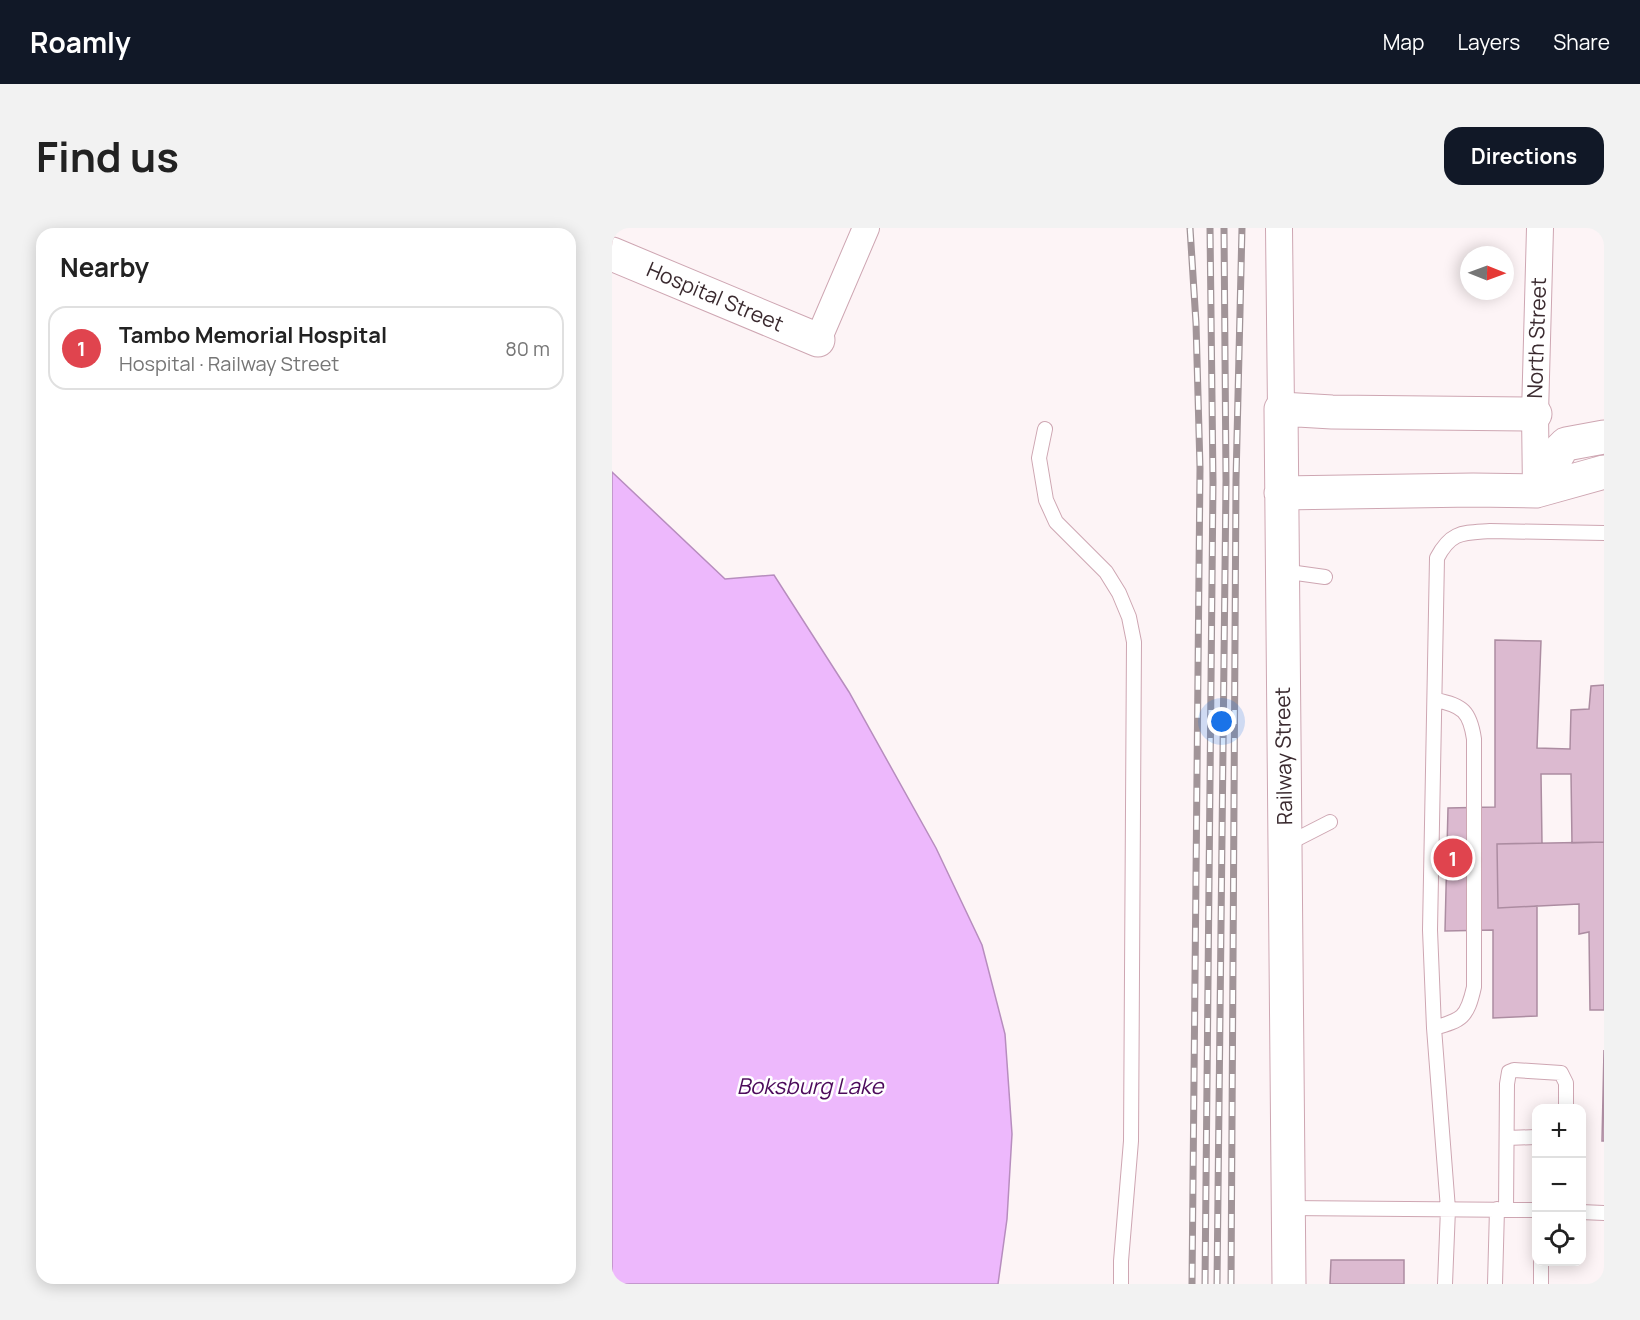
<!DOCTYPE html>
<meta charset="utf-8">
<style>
:root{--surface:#fff;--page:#f2f2f2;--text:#222;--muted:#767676;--line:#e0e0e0;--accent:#111827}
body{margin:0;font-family:Manrope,sans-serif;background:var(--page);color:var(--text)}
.controls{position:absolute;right:18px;bottom:18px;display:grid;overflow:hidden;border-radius:12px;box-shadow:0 3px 15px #0003}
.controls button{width:54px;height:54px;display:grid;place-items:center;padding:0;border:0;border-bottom:2px solid var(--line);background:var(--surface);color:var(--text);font:30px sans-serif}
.compass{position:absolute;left:848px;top:18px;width:54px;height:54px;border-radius:50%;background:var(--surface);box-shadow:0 3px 15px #0003;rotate:91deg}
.you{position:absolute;left:610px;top:494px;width:21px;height:21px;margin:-15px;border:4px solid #fff;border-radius:50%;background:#1a73e8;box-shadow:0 0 0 9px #1a73e833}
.badge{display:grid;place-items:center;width:39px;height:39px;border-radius:50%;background:var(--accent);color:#fff;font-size:20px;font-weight:700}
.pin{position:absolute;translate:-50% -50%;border:3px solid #fff;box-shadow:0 2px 6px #0006}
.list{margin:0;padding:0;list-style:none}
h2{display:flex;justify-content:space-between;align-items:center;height:78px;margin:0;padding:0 24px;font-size:26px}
h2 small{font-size:20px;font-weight:400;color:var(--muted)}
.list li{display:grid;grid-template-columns:39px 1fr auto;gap:18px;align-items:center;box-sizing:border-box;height:84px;margin:0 12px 12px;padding:0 12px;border:2px solid var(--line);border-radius:18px}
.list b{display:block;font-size:22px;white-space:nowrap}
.list p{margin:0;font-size:20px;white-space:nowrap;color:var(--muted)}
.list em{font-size:20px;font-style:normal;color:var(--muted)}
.icon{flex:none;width:33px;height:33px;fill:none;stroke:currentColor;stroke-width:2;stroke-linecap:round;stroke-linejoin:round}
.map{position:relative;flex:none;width:992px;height:1056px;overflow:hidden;border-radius:18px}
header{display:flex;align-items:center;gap:36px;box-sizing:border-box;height:84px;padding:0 30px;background:var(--accent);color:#fff}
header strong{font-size:28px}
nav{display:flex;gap:33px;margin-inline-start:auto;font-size:21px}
.intro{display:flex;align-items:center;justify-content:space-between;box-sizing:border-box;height:144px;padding:0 36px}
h1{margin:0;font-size:42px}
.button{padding:15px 27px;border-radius:18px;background:var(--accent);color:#fff;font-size:21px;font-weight:700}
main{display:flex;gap:36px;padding:0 36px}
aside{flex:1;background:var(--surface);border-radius:18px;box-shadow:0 3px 15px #0003}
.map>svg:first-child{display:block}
.water{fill:#edb8fc;stroke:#b78dbe;stroke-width:1.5}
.building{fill:#dcbad0;stroke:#ac8ca1;stroke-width:1.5}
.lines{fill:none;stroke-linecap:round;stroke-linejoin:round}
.service-casing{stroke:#cea6b2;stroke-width:16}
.minor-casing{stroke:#cea6b2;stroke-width:28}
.tertiary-casing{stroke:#cea6b2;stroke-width:35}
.service{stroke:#fff;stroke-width:14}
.minor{stroke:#fff;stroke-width:26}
.tertiary{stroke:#fff;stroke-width:33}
.rail-casing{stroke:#a19498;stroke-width:7}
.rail{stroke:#fff;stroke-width:4.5;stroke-dasharray:14;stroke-linecap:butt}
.labels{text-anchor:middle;stroke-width:5;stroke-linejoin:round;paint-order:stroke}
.street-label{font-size:21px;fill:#3a2a2f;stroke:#fff}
.water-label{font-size:22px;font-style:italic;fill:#4c0a5b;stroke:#fff}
</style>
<header>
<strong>Roamly</strong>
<nav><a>Map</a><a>Layers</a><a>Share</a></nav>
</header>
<div class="intro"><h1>Find us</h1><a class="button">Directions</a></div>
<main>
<aside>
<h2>Nearby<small></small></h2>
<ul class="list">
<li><span class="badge" style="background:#e0444e">1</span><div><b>Tambo Memorial Hospital</b><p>Hospital · Railway Street</p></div><em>80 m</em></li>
</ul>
</aside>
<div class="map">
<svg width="992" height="1056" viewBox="0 0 992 1056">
<rect width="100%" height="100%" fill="#fdf4f6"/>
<!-- water -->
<path class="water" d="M0 244 113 351 162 347 237 464 324 620 370 717 393 806 400 906 395 991 386 1056H0Z"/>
<!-- building -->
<path class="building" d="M883 412 929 413 925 520 958 521 959 482 977 481 979 458 992 457V614L960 615 959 546H929L930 615 885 616 886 680 925 678V788L881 790V702L833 703 836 580 883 579Z
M992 614V782H978L977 704 967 706V676L886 680 885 616Z
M992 822V913H990Z
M719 1032H792V1056H718Z"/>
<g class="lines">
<defs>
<path id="service" d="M433 201 427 230 434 272 444 294 494 344 507 365 517 389 522 414 519 913 509 1033V1056
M670 343 713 349
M675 616 718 594
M822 800C850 792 855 790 862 759V511C858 484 851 477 823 472
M895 910 924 909
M675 980 924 982
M894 981 895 856 897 844 902 842 949 845 954 855V880
M969 984 992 985
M833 1056 836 981 822 800 818 702 825 330C839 303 851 305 878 303L992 305
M883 1056 885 981
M929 1056V1034"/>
<path id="minor" d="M667 0 669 181
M206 112 254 0
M924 263 923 186 928 0"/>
<path id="tertiary" d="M0 26 206 112
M924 263 949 221 954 216 992 209
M669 265 861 262 924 263 992 244
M677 1056 669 181 720 184 923 186"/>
</defs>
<!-- service casing -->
<use href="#service" class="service-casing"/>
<!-- minor casing -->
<use href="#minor" class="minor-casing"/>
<!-- tertiary casing -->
<use href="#tertiary" class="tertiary-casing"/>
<!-- service -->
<use href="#service" class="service"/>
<!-- minor -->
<use href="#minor" class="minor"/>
<!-- tertiary -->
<use href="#tertiary" class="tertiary"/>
<defs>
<path id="rail" d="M578 0 584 95 588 240 580 1056
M593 1056 601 254 598 0
M605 1056 614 253 612 0
M619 1056 624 252 630 0"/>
</defs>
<!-- rail casing -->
<use href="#rail" class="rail-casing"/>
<!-- rail -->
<use href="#rail" class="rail"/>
</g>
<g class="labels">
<!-- street labels -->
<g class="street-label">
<text transform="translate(103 69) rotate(23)" y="7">Hospital Street</text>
<text transform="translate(925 110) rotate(-88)" y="7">North Street</text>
<text transform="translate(672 528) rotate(-91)" y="7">Railway Street</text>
</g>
<!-- water labels -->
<g class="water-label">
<text x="198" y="866">Boksburg Lake</text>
</g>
</g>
</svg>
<div class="controls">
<button>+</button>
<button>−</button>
<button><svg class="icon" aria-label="locate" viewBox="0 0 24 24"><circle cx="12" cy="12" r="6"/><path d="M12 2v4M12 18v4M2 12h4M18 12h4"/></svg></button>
</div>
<svg class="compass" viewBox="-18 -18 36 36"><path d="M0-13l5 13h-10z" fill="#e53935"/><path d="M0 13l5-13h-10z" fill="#767676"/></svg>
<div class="you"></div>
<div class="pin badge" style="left:841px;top:630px;background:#e0444e">1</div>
</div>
</main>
